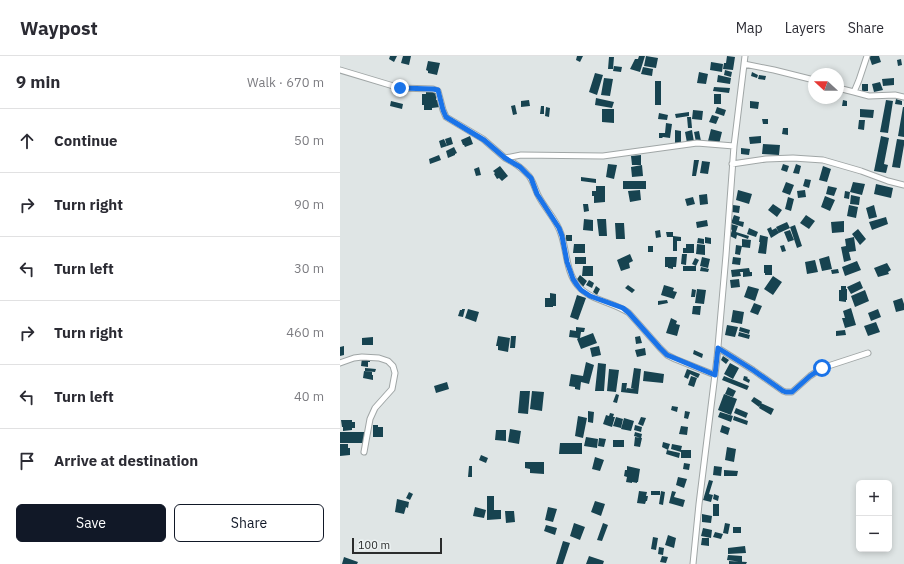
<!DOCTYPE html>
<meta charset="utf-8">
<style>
:root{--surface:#fff;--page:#f2f2f3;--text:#2b2b33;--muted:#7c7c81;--line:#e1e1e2;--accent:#111827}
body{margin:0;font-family:"IBM Plex Sans",sans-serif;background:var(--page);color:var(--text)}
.controls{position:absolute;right:12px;bottom:12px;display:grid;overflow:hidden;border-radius:6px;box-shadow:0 2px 6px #0003}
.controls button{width:36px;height:36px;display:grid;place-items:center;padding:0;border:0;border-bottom:1px solid var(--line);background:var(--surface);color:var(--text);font:20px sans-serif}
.compass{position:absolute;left:468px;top:12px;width:36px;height:36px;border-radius:50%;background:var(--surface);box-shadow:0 2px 6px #0003;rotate:291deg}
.scale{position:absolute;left:12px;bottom:10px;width:90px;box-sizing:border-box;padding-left:4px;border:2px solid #2a2c2c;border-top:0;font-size:11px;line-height:14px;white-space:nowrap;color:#2a2c2c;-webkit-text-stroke:3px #ecf2f2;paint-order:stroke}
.stop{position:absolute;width:12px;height:12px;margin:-9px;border:3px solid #1a73e8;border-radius:50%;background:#fff}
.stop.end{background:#1a73e8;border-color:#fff;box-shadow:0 1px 4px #0008}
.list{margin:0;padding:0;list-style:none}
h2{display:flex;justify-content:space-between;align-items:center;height:52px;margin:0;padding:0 16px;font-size:17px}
h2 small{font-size:13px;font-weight:400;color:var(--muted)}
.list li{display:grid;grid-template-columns:26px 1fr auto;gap:12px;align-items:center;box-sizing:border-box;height:64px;padding:0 16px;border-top:1px solid var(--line)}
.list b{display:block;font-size:15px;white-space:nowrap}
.list em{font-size:13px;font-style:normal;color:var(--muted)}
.actions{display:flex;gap:8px;padding:12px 16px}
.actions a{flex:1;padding:9px 0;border:1px solid var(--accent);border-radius:6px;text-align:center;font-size:14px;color:var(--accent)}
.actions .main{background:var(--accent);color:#fff}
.icon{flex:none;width:22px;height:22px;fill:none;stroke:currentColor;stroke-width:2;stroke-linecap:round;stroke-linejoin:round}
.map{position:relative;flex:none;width:564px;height:508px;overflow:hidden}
header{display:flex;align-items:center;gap:24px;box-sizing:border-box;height:56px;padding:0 20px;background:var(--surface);border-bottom:1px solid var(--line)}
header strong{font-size:19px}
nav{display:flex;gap:22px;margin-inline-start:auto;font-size:14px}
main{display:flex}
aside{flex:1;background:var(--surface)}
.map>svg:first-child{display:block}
.building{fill:#174350}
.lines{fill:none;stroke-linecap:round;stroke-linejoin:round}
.minor-casing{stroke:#a0a6a6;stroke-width:7}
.minor{stroke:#fff;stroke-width:5}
.route{stroke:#1a73e8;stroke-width:5}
</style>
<header>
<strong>Waypost</strong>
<nav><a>Map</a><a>Layers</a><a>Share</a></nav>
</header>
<main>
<aside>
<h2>9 min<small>Walk · 670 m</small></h2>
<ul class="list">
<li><svg class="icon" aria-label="ahead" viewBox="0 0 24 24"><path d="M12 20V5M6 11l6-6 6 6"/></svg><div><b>Continue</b></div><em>50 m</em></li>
<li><svg class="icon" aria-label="right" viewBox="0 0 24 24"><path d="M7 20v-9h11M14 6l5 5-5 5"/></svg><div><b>Turn right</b></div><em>90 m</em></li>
<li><svg class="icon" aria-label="left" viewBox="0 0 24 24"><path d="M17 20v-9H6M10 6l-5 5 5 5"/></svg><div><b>Turn left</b></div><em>30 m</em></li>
<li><svg class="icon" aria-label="right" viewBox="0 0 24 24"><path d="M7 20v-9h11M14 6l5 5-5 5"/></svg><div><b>Turn right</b></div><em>460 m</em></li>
<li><svg class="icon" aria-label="left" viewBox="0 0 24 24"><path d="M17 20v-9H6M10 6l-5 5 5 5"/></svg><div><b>Turn left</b></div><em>40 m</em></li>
<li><svg class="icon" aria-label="arrive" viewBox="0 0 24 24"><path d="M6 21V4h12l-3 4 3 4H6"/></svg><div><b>Arrive at destination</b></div></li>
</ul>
<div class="actions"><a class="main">Save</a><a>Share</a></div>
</aside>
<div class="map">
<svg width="564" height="508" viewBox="0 0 564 508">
<rect width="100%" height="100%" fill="#dfe5e5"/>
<!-- building -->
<path class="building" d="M50 0H57L54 6 49 3Z
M63 0H71L69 9 61 7Z
M237 0H243L240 6 236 4Z
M299 0H305L300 16 290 13 295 3H298Z
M306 0 318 2 316 12 304 10Z
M387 0 395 1 393 14 383 13 384 7H386Z
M529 0H539L541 6 532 9Z
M269 1H274L273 13H268Z
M561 3 562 9 558 10 557 4Z
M88 5 100 7 97 19 88 17V15L86 14Z
M371 6 383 8 382 16 370 14Z
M274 10 282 11 281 16 273 15Z
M303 11 313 13 312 20 301 18Z
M385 14 392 16 391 21 384 19Z
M359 16 368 18 366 28 357 27Z
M412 16 418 19 417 22 411 20Z
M255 17 263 19 257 39 249 36Z
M378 19 391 22 390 28 377 26Z
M419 19 426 20 425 24 418 23Z
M264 22 273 23 270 40 261 39Z
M554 22V29L543 30 542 23Z
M315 25H321V49H315Z
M540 26 543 34 534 36 532 28Z
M522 28H528V35H522Z
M374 31 390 32 389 37 373 35Z
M86 36H96V44H100V51L92 52V54H84V49H82V38H86Z
M374 38H381V48H374Z
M256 42 274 46 272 52 255 49Z
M556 43 562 45V49L555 48Z
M189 44 190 50 181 51V45Z
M503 44 507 45V50H502Z
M546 44 553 45 548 77 540 76Z
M51 45 63 48 62 53 50 50Z
M410 45 419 46 418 53 410 52Z
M175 49 177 58 173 59 171 50Z
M201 50H204V58H200Z
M206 51 210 52 209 61 205 60Z
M377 51 386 54 384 60 375 57Z
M563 51H564V81L558 80Z
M262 53H274V67L262 66Z
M520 53 534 54 533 62 520 61Z
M353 54 363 55 362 64 352 63Z
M349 56V60L336 62 335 58Z
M319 57 328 59 327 64 318 63Z
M372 59 379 61 376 68 369 66Z
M347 61H351L352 72H348Z
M422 63H428V68H423Z
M519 64H525L524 74 518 73Z
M326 67 332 68 330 82 323 81 322 82H319V77H325Z
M443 72H448V79L442 78Z
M371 73 382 76 379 88 368 85Z
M335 74 341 75V88H335Z
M352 74 354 86 347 87 345 76Z
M359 75 361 85 356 86 354 76Z
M130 80 133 88 125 91 124 89H123L121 84Z
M421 80V87L410 88 409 81Z
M541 80 549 82 544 108 548 109 546 117 534 115Z
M111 81 113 88 107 90 105 83Z
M104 83 107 90 101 92 99 85Z
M557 83 564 84V89L560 112 552 111Z
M423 88 440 89 439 99 422 98Z
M114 91 117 97 115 98V99L108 102 106 95Z
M401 92 410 93 409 99 401 98Z
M99 99 101 104 90 108 89 103Z
M301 99V109H292L291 100Z
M354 104H359L356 120H352Z
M362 105 370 106 368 118 360 117Z
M268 108 277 109 274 123 266 121Z
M443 108 449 110 447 116 441 114Z
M456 108 461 110 459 118 453 117Z
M302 109 303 120 292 121 291 111Z
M160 110 168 120 162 125 159 122 157 123 154 118 155 117 153 115Z
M483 110 491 113 487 126 479 124Z
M139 111 141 119 136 120 134 113Z
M241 121 256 123V127L241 125Z
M465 123 471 124 469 132 463 130Z
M283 125H306V133H283Z
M446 126 454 129 450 139 442 136Z
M513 126 525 128 522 139 510 136Z
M536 128 553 132 551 142 534 138Z
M256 130H265V146L254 147V140H252V135H256Z
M488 130 497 132 494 140 486 138Z
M300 134 301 144 290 146 288 135Z
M398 134 412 138 409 148 396 144Z
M465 134 466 141 458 142 457 135Z
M505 135 510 136 509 143 504 142Z
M367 138 368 148 360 149 359 139Z
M511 139 520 141 519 149 510 148Z
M485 140 495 144 490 155 481 151Z
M353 141 355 148 347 150 345 143Z
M448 141 454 143 451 155 445 153Z
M243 148H248L249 155 244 156Z
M433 148 442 154 437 161 428 154Z
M393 149 400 150 399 157 392 156Z
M509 149 518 151 516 162 507 160Z
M534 149 537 161 529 163 526 152Z
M394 159 400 161 399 165 404 166 403 171 391 167Z
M466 159 475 165 469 173 460 167Z
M546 161 548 168 532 174 529 166Z
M244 163 253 164V175L243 174Z
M257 163H266L267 180H259Z
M367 164 368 170 357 172 356 166Z
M504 165V176L492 177 491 166Z
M447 166 450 172 439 177 436 171Z
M275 167H284L285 183H276Z
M391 168 398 170 396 176 409 180 408 183 397 179 396 183 390 180 392 174 390 173Z
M455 169 462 190 457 192 450 171Z
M431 171 432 174 436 172 439 177 431 182 427 173Z
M409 172 418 176 416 181 407 178Z
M518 173 526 183 520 189 512 178Z
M320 174 321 181 316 182 315 175Z
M450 174 454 184 448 186 444 176Z
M326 176H333V181H327Z
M226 179H232V185H226Z
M420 179 428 181 426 198 418 197 420 186H419Z
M333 180 341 181V185H337V195H333Z
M365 181 371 182V188L365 187Z
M514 181 516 195 509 196 511 204 504 206 501 191 506 190 505 183Z
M358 182 364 183V188L357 187Z
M402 183 411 184 410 192 402 191Z
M234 188H245V197H233Z
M346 188H354V197H343V192H346Z
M357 188 365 189V199L356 198Z
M396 189 402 190 400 199 395 198Z
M444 189 446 195 442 196 440 190Z
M308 190H313V196H308Z
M290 198 293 205 289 207 290 212 281 215 277 204Z
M342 198H347L346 209 341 208Z
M489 200 492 213 482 215 479 203Z
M235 201H246V208H235Z
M325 201H337L336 211H333V213L328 212V211H325Z
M362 201 370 203 368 212 360 210Z
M393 201 401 202 400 209 392 208Z
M355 202 359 204 356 210 352 208Z
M475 204 478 216 467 218 465 206Z
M517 205 521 214 505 220 502 211Z
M547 207 551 214 548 216 549 218 538 221 534 212Z
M424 209H432V219H425V217H424Z
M243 210H253V220H242Z
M343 210H356V215H343Z
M361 211 369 213 368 216 360 215Z
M409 212 410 216H412V220L403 221V216H400L401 220 392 221 391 214Z
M498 213 499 217 492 218 491 214Z
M240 219 247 225 243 231 235 226Z
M433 220 442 226 433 239 424 233Z
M399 223 400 231 391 232 390 224Z
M249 224 254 227 252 232 246 229Z
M520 225 523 232 511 238 507 231Z
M288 229 295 234 292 237 285 232Z
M324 229 334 232 333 235 337 236 334 243 321 239Z
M256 230 260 233 257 239 253 236Z
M408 230 419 233 415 245 404 241Z
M501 230H506V233H507V244H506V246L499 245V234H501Z
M352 233 356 234 355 241H351Z
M357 233 366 234 364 248 355 247Z
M525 234 529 245 515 251 511 240Z
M210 237 216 238V250H213V251H205V242H210Z
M237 239 246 242 238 264 230 261Z
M562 242 564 248V254L556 256 553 245Z
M327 244 328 247 318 249V245Z
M414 247 422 250 418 259 410 256Z
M353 250H361L360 259 352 258Z
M511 252 516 269 505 272 502 262H505L503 255Z
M122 253H125L123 261 118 260 120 254H122Z
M128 253 139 256 136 266 125 262Z
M538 253 541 261 531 265 528 257Z
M393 254 404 256 402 268 391 266Z
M331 262 337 265 336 268 340 269 337 280 326 277Z
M536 266 540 276 528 280 524 270Z
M387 269 398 271 395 281 385 279Z
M236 271 245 272 244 276H241L240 282 253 277 257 287 241 293 237 283 238 282 229 281 230 274 236 275Z
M400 271 410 274 409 278 399 275Z
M505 274 506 279 496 280V275Z
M399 276 410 279 409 283 398 280Z
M158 280 170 282 168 296 158 294V290H156Z
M171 280H176L175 292H170Z
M300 280 302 287 296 288 295 281Z
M33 281V289H22V282Z
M4 290V299L0 300V291Z
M259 290 261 299 252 301 250 292Z
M305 292 306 299 297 301 295 294Z
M354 294 363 298 362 302 353 298Z
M383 300 389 304 386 308 381 304Z
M22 302 30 303V306H28V311L21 310Z
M246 306 254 309 249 328 241 326 240 334 235 333V331L229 330 231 318 243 320Z
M258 307 266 308 264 335H255Z
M390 307 399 312 393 323 384 318Z
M25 312 36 313 35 316 25 315Z
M294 312 301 313 298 338 281 336 282 327H287L286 334 287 332 294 333 291 332Z
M269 313 279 314 276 336 267 335Z
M347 313 360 318 358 322 350 318 348 323 344 321Z
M24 315 32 316V319H33V324L23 322Z
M304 315 324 318 323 327 303 325Z
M351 320 357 322 354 331 348 329Z
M384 320 409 330 407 334 382 324Z
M404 320 408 321 407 322 410 324 409 327 403 324Z
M107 326 109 333 96 337 94 330Z
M388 331 396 335 393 341 385 338Z
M180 335H190L188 358 178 357Z
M192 335 204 336 202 355 190 353Z
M276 338 279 339 277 347 273 346Z
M384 338 397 343 391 359 378 354Z
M414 341 422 346 419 351 411 345Z
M421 347 434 353 431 359 419 352Z
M332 350 338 351 337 356 331 354Z
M396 352 408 357 406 362 394 357Z
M248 355 254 356 253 367 248 366Z
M345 355 350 356 348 363 344 362Z
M380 356 393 360 391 366 378 361Z
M270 357 274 358 273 361H275L272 371 263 368 266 359 269 360Z
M238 360 247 362 243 382 235 380Z
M394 360 408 365 407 369 393 364Z
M276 361 283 363 281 372 273 370Z
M301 361 306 362 303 370 298 368Z
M284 362 294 365 291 375 281 373Z
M1 364H12V366H15V372H12V374L3 375V371H2Z
M33 369H38V371H43V381H33Z
M295 369 302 371 301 376 294 374Z
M382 369 390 372 388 379 380 376Z
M341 370 348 371 347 379 339 378Z
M170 373 181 375 179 388 168 386Z
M156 374H166V385L155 384Z
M0 376H24V387H0Z
M295 376 302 378 301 382 294 380Z
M246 381 258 383 257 392 244 390Z
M295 381 302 382 300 391 294 390Z
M259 382 266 383 264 391 258 390Z
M273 384H284V391H273Z
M323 386 330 388 328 394 322 391Z
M220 387H242V398H219Z
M0 388H8V392H10V399L0 400Z
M332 388 342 390 341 394H351V402H341V396L331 393Z
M387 391 396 393 394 406 385 404Z
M327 394 340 397 339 402 326 398Z
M141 399 148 402 146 407 139 404Z
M255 401 264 404 260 415 252 413Z
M185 406H204V418L190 417V413L185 412Z
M344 407 350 408 349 414 343 413Z
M129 410H132V421H128Z
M287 410 300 413 298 426H297V427L292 426V427L286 426 287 421 284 420 285 414H287Z
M374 410 382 411 381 420 373 419Z
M384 414 398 415 397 420H384Z
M338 421 347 423 344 432 336 429Z
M369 424 373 425 369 438 373 439 371 446 363 444Z
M299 435 307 436 306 440H308L307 445H306L305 448 297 447Z
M311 435H320V439H311Z
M321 435 325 436 323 449 319 448Z
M332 435 336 436 334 441 345 444 343 451 329 447Z
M69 436 73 438 70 444 66 442Z
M374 438 379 440 378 445 373 443Z
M147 440H154V454H161V463L147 464Z
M57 443 69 446 68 452 66 451 64 458 55 456Z
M255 445 265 448 261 460 251 456Z
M373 448H379V460H373Z
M135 451 146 454 144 462 133 460Z
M208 451 217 453 213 466 205 464Z
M165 455H174L175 466 166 467Z
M362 458 372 460 371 467 362 466Z
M234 467 245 471 240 484 230 480Z
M263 467 268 469 262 485 257 484Z
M385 467 390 468 388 478 383 477Z
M206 469 217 472 215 479 204 475Z
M393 471H401V477H393Z
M363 472 372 474 371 482 361 480Z
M375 476 383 478 381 483 373 481Z
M328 479 336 482 334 492 325 489Z
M313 481 318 482 316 494 311 493Z
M362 482H369V490L361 489Z
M223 485 230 487 223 508H216Z
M405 490 406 497 388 498V492Z
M319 491 324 492 323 499 318 498Z
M388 499 402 500V506L387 504Z
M249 500 264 505 263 508H246Z
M322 500 328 501 326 507 320 506Z
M4 501 18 506 17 508H2Z
M389 505 407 506 406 508H389Z"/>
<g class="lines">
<defs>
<path id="minor" d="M404 8 434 14 474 24
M0 14 60 32 93 33 98 35 103 54 106 61 143 83 165 102 181 99 263 100 357 87 394 90
M498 32 514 36 519 24 527 0
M514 36 529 40 555 39 564 41
M165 102C175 107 182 112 189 120 193 125 195 133 198 139 205 153 217 164 221 178 227 195 226 216 238 230 251 245 274 246 289 257L320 292 327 299 335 303 375 319
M392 108 426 103 453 102 483 104 521 115 548 125 564 129
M378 292 413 314 443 335 446 336H452L470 320 482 312 528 297
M0 307 14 302 22 301 39 302 48 305 53 310 55 317 52 333 35 352 30 363 24 396
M353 508 359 448 377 302 386 199 394 90 405 0"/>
</defs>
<!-- minor casing -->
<use href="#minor" class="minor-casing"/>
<!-- minor -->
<use href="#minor" class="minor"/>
</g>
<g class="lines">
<!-- route -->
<path class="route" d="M60 32 93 33 98 34 103 54 106 61 144 84 165 102 180 111 191 122 197 138 219 172 222 180 227 206 233 223 237 229 241 234 250 240 283 252 289 257 320 292 327 299 375 319 378 292 413 314 443 335 446 336H452L470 320 482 312"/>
</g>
</svg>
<div class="controls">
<button>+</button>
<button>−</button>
</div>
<svg class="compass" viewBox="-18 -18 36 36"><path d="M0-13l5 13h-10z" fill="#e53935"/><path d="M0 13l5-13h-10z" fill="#7c7c81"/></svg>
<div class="scale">100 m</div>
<div class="stop" style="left:482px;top:312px"></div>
<div class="stop end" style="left:60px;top:32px"></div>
</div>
</main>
